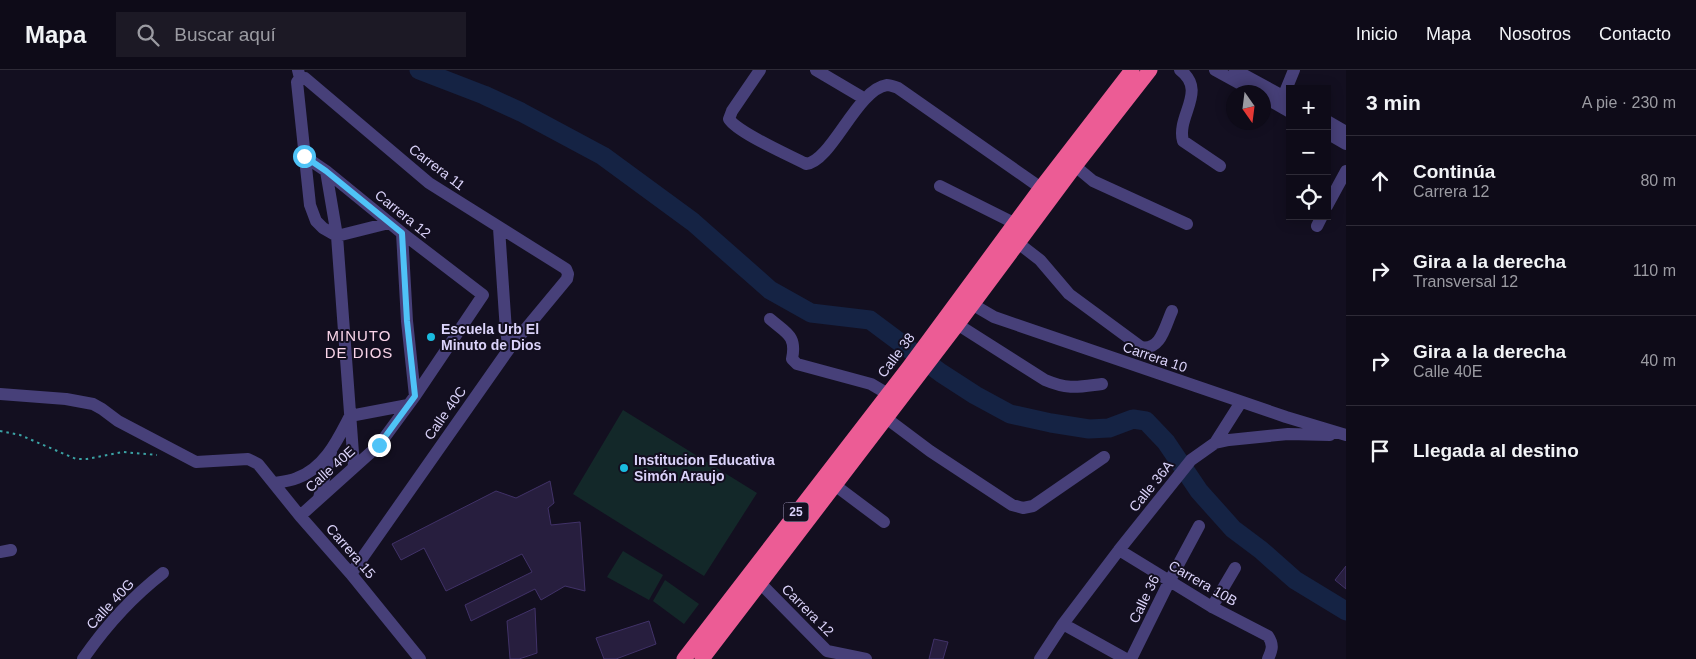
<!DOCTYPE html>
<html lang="es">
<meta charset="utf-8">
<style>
:root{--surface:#0e0b18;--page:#1c1925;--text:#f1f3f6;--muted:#9b9ba2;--line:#2e2b37}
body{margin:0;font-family:Arial,sans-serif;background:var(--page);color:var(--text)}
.controls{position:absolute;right:15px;top:15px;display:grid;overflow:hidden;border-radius:0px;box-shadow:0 2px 12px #0003}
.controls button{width:45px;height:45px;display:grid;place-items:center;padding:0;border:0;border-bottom:1px solid var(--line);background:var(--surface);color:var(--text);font:25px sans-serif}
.compass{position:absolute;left:1226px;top:15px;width:45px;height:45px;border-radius:50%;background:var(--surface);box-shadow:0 2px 12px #0003;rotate:166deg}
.stop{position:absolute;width:15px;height:15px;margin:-11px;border:4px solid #4fc3f7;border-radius:50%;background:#fff}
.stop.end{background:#4fc3f7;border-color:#fff;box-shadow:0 1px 5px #0008}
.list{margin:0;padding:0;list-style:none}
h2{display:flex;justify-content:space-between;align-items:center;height:65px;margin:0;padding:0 20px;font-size:21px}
h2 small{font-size:16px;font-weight:400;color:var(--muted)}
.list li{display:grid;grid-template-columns:32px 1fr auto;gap:15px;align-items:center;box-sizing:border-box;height:90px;padding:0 20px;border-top:1px solid var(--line)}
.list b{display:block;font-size:19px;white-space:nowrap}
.list p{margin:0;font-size:16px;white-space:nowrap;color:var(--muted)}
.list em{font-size:16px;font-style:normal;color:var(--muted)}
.icon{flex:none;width:28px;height:28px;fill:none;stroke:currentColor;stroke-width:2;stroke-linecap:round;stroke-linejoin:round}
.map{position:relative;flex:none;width:1346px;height:589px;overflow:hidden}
header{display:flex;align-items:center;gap:30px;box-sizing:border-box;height:70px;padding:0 25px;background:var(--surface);border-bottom:1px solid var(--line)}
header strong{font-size:24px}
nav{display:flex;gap:28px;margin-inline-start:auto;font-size:18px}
.search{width:350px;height:45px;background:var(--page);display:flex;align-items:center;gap:12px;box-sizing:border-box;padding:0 18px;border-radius:0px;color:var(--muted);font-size:19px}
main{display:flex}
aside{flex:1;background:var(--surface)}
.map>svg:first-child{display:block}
.pitch{fill:#132829}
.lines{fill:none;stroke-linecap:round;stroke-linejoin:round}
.river{stroke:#152344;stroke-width:19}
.building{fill:#271e3e;stroke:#413268}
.path{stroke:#3ba3a5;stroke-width:2;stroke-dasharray:2.5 4;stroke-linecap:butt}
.minor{stroke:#474079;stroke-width:12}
.highway{stroke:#ec5c95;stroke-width:15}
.route{stroke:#4fc3f7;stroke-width:6}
.poi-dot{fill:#1abbdf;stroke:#130f20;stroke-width:2}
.labels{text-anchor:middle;stroke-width:4;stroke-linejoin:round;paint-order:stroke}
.shield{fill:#130f20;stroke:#9f98b9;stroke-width:1}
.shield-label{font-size:12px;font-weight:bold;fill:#dbd3fa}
.street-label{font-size:14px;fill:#dbd3fa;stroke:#130f20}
.poi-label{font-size:14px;font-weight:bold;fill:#dbd3fa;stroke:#130f20;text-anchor:start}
.neighbourhood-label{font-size:15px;letter-spacing:1px;fill:#fad5e9;stroke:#130f20}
</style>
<header>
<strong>Mapa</strong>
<div class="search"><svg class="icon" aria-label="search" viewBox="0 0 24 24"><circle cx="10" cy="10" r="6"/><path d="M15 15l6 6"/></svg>Buscar aquí</div>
<nav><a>Inicio</a><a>Mapa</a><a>Nosotros</a><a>Contacto</a></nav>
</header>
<main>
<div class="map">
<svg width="1346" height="589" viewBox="0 0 1346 589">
<rect width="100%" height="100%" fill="#130f20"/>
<!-- pitch -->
<path class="pitch" d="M623 340 757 423 704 506 573 424Z
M623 481 663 505 649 530 607 507Z
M665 510 699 534 684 554 653 531Z"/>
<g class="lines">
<!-- river -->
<path class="river" d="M419 0 484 25 521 42 603 86 693 152 770 220 811 243 870 250 941 303 975 325 1010 344 1051 353 1089 359 1109 358 1133 349 1146 351 1166 372 1199 421 1233 459 1261 480 1295 510 1346 541"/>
</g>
<!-- building -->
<path class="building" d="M550 411 554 433 548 438 551 455 580 452 585 521 565 516 541 530 535 519 471 551 465 535 532 502 522 484 446 521 424 478 401 490 392 474 496 421 516 428Z
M1346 496V519L1335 510Z
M535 538 537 583 519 589H510L507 551Z
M649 551 656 574 616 589H604L596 568Z
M934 569 948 572 943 589H929Z"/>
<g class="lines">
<!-- path -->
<path class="path" d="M0 361 20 365 76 389H87L123 382 157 385"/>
<!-- minor -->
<path class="minor" d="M298 0 300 8H305L429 113 566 199 568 204 567 209 509 279 351 504
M760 0 732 41 729 49C738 63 789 85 806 94 832 91 857 19 887 15 891 15 895 17 898 18L1041 118
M816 0 865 29
M1180 0C1208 21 1176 46 1183 71L1220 96
M1215 0 1255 22
M1235 0 1290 30
M300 8 297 12 310 135 316 151 323 158 337 166 389 153
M1264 27 1290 42
M1283 27 1294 0
M1327 51 1346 62
M1327 63 1346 74
M1075 96 1093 111 1187 154
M326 101 337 166 354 397
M940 116 1014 153
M1327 136 1346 101
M1317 156 1322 146
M499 158 506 261 509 279
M402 163 407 251 415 326
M1018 173 1040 190 1069 224 1141 277C1161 281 1165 256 1172 241
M965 230 994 247 1286 347 1346 365
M770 249C786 263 797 265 792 289L797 294 871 314 888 324
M949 249 1045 310C1069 320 1078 317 1102 314
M0 324 66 329 93 334 102 339 118 351 196 392 248 389 258 394 300 446 351 504 420 589
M886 348 930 381 1012 435 1023 438 1033 436 1104 387
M1215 373 1241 332
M828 410 884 452
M274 413C281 412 290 411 297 408 325 398 338 369 350 346L408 335
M319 428 331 382
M300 446 379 375 415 326 483 225 402 163 326 101 304 86
M1119 480 1212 537 1268 566C1274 575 1272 580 1268 589
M0 482 11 480
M760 513 827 581 866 589
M1212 537 1235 498
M1063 554 1126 589
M83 589C105 557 132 527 163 503
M1040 589 1063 554 1119 480 1191 390 1215 373 1229 370 1288 364 1330 365
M1131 589 1169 512 1199 456"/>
<!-- highway -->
<path class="highway" d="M684 589 909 297 1041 118 1132 0
M702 589 957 255 1075 96 1150 0"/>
</g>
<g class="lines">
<!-- route -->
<path class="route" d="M304 86 326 101 402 163 407 251 415 326 379 375"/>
</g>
<!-- markers -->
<g class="poi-dot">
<circle cx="431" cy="267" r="5"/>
<circle cx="624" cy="398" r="5"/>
</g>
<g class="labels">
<!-- shield labels -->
<rect class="shield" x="783.5" y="432.5" width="25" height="19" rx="4"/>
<g class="shield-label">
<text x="796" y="446">25</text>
</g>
<!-- street labels -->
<g class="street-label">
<text transform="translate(437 97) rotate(37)" y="5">Carrera 11</text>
<text transform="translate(403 144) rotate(39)" y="5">Carrera 12</text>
<text transform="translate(896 285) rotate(-53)" y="5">Calle 38</text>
<text transform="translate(1155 287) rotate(19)" y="5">Carrera 10</text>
<text transform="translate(445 343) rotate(-55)" y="5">Calle 40C</text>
<text transform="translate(330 399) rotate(-42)" y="5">Calle 40E</text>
<text transform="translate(1151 416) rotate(-51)" y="5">Calle 36A</text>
<text transform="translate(351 481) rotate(49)" y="5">Carrera 15</text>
<text transform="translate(1203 513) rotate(30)" y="5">Carrera 10B</text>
<text transform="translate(1144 529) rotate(-64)" y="5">Calle 36</text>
<text transform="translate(110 534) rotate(-47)" y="5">Calle 40G</text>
<text transform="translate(808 540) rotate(45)" y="5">Carrera 12</text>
</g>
<!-- poi labels -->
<g class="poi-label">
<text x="441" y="264">Escuela Urb El<tspan x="441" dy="16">Minuto de Dios</tspan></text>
<text x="634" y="395">Institucion Educativa<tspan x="634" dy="16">Simón Araujo</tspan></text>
</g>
<!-- neighbourhood labels -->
<g class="neighbourhood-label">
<text x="359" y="271">MINUTO<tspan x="359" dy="17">DE DIOS</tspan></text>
</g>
</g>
</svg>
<div class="controls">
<button>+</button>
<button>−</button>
<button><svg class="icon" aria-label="locate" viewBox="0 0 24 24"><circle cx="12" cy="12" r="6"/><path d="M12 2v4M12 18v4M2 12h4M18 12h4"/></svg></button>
</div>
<svg class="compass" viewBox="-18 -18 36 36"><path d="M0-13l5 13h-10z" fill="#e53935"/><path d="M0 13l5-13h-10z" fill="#9b9ba2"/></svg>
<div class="stop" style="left:304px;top:86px"></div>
<div class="stop end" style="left:379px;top:375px"></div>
</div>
<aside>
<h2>3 min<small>A pie · 230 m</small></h2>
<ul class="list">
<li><svg class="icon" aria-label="ahead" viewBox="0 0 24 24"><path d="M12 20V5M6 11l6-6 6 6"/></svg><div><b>Continúa</b><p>Carrera 12</p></div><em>80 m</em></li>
<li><svg class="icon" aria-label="right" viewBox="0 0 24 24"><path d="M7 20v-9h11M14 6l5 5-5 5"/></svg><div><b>Gira a la derecha</b><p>Transversal 12</p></div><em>110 m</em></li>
<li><svg class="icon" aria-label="right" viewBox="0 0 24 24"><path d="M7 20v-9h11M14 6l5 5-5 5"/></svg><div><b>Gira a la derecha</b><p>Calle 40E</p></div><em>40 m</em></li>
<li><svg class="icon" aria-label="arrive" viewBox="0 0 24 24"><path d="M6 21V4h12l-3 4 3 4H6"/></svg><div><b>Llegada al destino</b></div></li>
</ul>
</aside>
</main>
